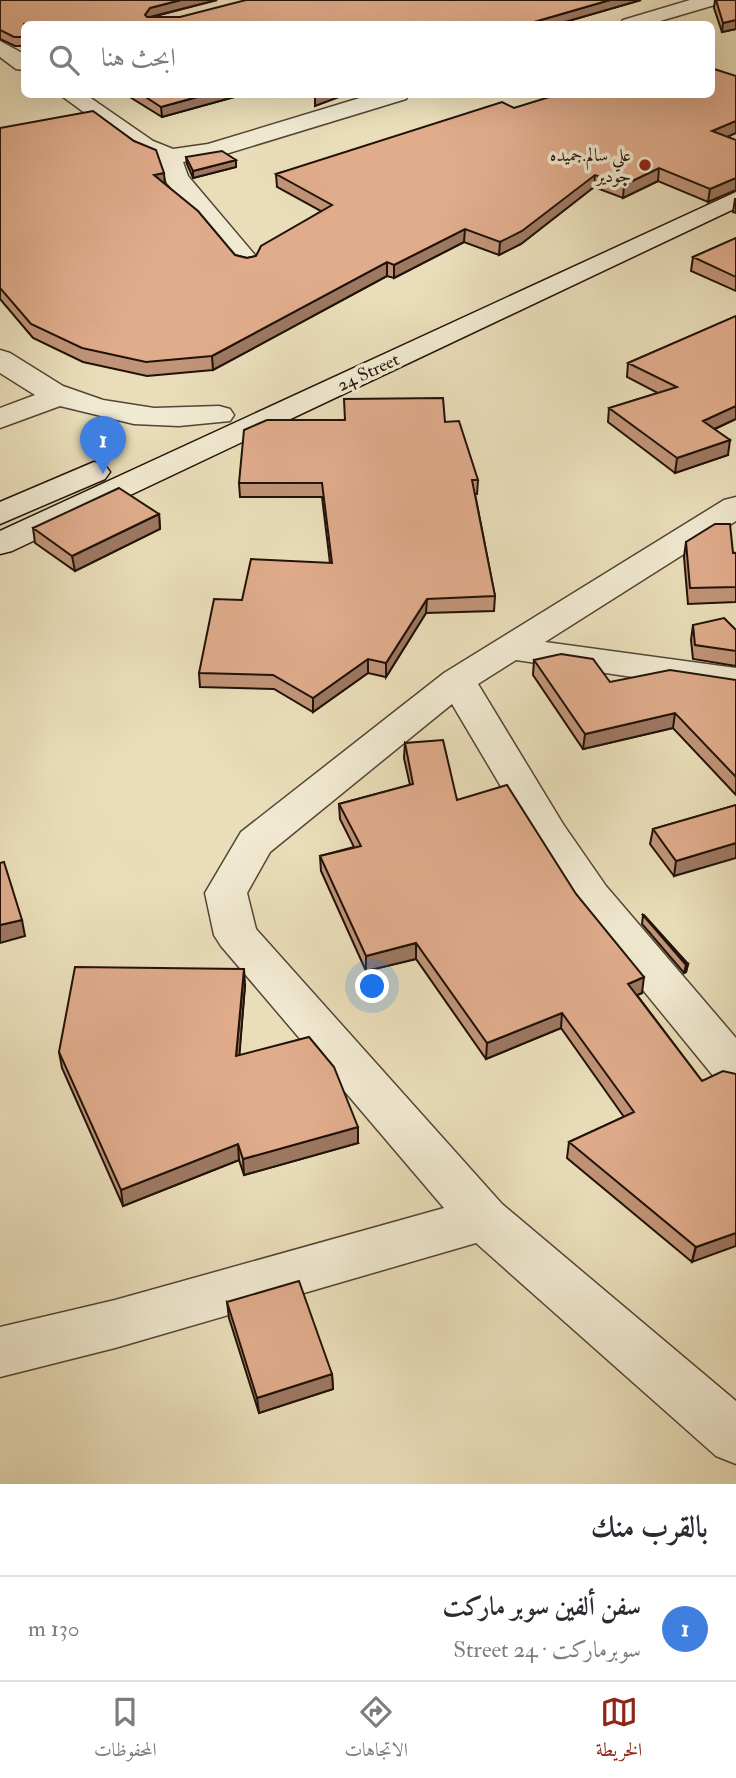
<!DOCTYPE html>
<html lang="ar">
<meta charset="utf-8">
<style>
:root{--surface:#fff;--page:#f7f7f7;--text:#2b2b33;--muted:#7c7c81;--line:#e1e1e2;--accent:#8f2418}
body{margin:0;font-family:"IM FELL Double Pica",Amiri,serif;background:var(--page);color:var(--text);direction:rtl}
.you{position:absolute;left:373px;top:987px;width:24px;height:24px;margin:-18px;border:5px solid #fff;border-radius:50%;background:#1a73e8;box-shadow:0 0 0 10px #1a73e833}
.badge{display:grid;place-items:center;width:46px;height:46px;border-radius:50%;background:var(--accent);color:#fff;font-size:23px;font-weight:700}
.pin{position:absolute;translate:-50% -58px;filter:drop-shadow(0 2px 4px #0008)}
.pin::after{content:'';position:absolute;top:37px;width:24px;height:21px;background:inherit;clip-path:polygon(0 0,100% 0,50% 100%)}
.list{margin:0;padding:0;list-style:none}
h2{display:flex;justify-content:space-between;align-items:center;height:91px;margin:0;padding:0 28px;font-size:30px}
h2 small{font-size:23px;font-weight:400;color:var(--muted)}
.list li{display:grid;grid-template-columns:46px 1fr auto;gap:21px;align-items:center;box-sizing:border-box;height:105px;padding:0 28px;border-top:2px solid var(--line)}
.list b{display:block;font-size:26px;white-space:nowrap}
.list p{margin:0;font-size:23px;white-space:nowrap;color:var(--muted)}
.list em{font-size:23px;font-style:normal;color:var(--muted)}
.icon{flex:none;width:38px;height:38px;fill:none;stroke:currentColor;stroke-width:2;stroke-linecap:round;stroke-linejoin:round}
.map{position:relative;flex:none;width:736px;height:1484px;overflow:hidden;direction:ltr}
.search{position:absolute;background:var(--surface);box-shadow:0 7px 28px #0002;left:21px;right:21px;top:21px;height:77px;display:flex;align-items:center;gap:18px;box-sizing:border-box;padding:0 24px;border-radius:10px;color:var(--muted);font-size:26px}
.sheet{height:196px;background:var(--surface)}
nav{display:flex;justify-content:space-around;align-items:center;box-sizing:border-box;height:98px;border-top:2px solid var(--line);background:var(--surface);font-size:19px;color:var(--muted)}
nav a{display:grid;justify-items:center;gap:4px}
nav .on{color:var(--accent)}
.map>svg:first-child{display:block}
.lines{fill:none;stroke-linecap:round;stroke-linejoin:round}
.street-casing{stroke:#534534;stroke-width:3}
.secondary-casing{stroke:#211208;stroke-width:3}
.street{fill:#f1ead2;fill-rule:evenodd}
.secondary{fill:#f1ead2;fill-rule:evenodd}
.wall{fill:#c19478;stroke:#211208;stroke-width:2}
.shaded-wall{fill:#9d7862;stroke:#211208;stroke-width:2}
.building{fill:#e0ac8c;stroke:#211208;stroke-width:2}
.poi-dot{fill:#8f2418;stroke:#f1ead2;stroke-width:2.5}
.labels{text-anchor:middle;stroke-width:7;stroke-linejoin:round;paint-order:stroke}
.far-poi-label{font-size:18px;fill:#211208;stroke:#f1ead2;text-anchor:end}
.far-street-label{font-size:18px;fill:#211208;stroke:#f1ead2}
</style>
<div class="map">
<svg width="736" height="1484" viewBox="0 0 736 1484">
<rect width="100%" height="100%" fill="#eadeba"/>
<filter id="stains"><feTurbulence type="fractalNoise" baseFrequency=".00286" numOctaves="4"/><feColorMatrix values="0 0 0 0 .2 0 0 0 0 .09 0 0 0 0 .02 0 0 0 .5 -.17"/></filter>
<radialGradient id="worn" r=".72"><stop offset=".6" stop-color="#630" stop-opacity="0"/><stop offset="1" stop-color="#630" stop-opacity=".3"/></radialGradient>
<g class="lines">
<defs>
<path id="street" d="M690 0H721L718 4 650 24H620L623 20Z
M0 41 24 54V70L16 69 0 57Z
M59 94H85L153 141 173 149 208 144 373 94H409L406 99 219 156 183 162 188 176 260 261 256 267 247 269 238 267 167 183 159 161 137 151Z
M0 350 10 353 63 386 103 400 154 408 219 406 230 409 234 415 230 421 179 426 134 424 60 406 0 428V408L35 395 0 373Z
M736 497V521L545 642 736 668V692L516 660 478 684 563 824 606 886 736 1038V1089L719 1083 576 908 535 844 452 704 270 852 247 893 256 929 502 1204 736 1401V1464L716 1456 476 1243 115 1348 0 1377V1327L115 1300 444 1208 221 946 214 935 205 893 241 832 444 673 724 500Z"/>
<path id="secondary" d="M736 192V208L12 551 0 554V531Z
M94 462 105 465 110 472 105 479 0 524V502Z"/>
</defs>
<!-- street casing -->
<use href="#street" class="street-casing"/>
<!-- secondary casing -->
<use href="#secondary" class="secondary-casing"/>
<!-- street -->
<use href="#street" class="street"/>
<!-- secondary -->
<use href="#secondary" class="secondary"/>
</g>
<!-- wall -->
<path class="wall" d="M0 0H217L152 17H180L641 0 558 24H24V46H15L0 39Z
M715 0H736V29L722 32 714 8Z
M125 94H245L162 117Z
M514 108 736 133 727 137 708 202 658 181 623 198 594 187 521 244 499 255 464 242 394 278 387 276 213 370 147 376 83 362 33 338 0 299V128L134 141 165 185 235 255 247 258 256 256 321 211 277 187 276 174Z
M186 157 236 160V167L193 178 187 164Z
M735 199H736V213L733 212Z
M736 238V291L691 271 693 257Z
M736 316V419L715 429 728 455 675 473 608 422 609 408 658 393 627 377 628 363Z
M445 422 478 480 477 494H475L495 596 494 611 426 613 386 677 368 673 313 712 274 689 200 687 199 673 242 600 330 563 322 497H240L239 483Z
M159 514 160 529 75 571 35 543 33 528Z
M686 542 736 553V602L688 604 684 557Z
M693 625 736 630V666L693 659 691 640Z
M534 660 610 682 736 680V795L673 728 583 749 533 675Z
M405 743 457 800 576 894 642 993 637 995 702 1081 736 1074 692 1262 567 1158 569 1142 624 1117 561 1028 486 1059 416 959 366 971 321 871 320 856 354 847 340 819 339 804 410 785 404 758Z
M736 805 674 876 650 844 653 829Z
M643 915 688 964 686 972 684 973 642 924Z
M245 985 239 1056 358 1143 244 1175 239 1160 123 1206 62 1068 59 1052Z
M227 1302 332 1374 333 1389 259 1413 229 1318Z"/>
<!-- shaded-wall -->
<path class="shaded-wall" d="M181 0H217L150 17 145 24V15L150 8Z
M610 0H641L558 24H527Z
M736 20V29L722 32 723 23Z
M208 94H245L162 117 161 107Z
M319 94H347L315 106V96Z
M736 121V133L711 144 712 131Z
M236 160V167L193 178V171Z
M659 168 658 181 623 198 624 185Z
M164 173 165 185 154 175Z
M595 175 594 187 521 244 499 255 500 242Z
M736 178V190L708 202 710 189Z
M465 229 464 242 394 278V265Z
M387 262V276L213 370 212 356Z
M736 406V419L701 435 703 421Z
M730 440 728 455 675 473 677 458Z
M159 514 160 529 75 571 72 556Z
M427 599 426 613 386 677V663Z
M368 659V673L313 712V698Z
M675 713 673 728 583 749 585 734Z
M736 843V858L674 876 676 861Z
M22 920 25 936 0 943V925Z
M416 943V959L366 971V956Z
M688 964 686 972 684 973 686 965Z
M244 969 245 985 238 1073 236 1056Z
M644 977 642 993 626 1000 628 984Z
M562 1013 561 1028 486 1059 487 1043Z
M358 1127V1143L244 1175 243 1159Z
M238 1144 239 1160 123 1206 121 1190Z
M736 1233V1246L692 1262 696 1247Z
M332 1374 333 1389 259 1413 257 1398Z"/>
<!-- building -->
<path class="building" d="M0 0H181L150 8 145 15 147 17H180L246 0H610L527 24H24V37H14L0 30Z
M716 0H736V20L723 23Z
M711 68 736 76V121L712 131 736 140V178L710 189 659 168 624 185 595 175 522 231 500 242 465 229 394 265 387 262 212 356 146 362 82 348 31 324 0 288V128L93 111 134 141 156 150 164 173 154 175 198 211 235 255 247 258 256 256 261 246 332 205 276 174 502 102 514 108 559 94H711Z
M141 94H208L161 107Z
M222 151 236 160 193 171 186 157Z
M736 238V277L693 257Z
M736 316V406L703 421 730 440 677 458 609 408 677 387 628 363Z
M443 398 445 422 459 421 478 480H472L495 596 427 599 386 663 368 659 313 698 273 675 199 673 214 599 242 600 251 559 332 563 322 483H239L244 430 267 420H345L344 399Z
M119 488 159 514 72 556 33 528Z
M715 524H730L733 553H736V587L690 588 686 542Z
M724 618 736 630V651L695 645 693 625Z
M561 654 593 659 610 682 670 670 736 680V777L675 713 585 734 534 660Z
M443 740 457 800 507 785 576 894 644 977 628 984 702 1081 723 1071 736 1074V1233L696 1247 569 1142 634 1112 562 1013 487 1043 416 943 366 956 320 856 361 846 339 804 413 784 405 743Z
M736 805V843L676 861 653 829Z
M4 862 22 920 0 925V863Z
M643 915H644L688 964 686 965Z
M75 967 244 969 236 1056 309 1037 334 1067 358 1127 243 1159 238 1144 121 1190 59 1052Z
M299 1281 332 1374 257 1398 227 1302Z"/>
<!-- markers -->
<circle class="poi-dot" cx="645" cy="165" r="7"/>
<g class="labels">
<!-- far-poi labels -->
<g class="far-poi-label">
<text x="631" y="161">علي سالم.جميده<tspan x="631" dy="21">جودير</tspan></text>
</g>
<!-- far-street labels -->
<g class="far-street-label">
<text transform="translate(368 372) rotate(-25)" y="6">24 Street</text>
</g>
</g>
<rect width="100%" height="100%" filter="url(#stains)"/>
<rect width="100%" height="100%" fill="url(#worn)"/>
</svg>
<div class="you"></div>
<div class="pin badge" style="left:103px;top:474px;background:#3f7fe0">1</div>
<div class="search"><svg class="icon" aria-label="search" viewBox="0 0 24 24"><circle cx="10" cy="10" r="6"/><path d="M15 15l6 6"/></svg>ابحث هنا</div>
</div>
<section class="sheet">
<h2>بالقرب منك<small></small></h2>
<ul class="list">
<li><span class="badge" style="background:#3f7fe0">1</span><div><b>سفن ألفين سوبر ماركت</b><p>سوبرماركت · 24 Street</p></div><em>130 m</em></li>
</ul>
</section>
<nav>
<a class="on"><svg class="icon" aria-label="map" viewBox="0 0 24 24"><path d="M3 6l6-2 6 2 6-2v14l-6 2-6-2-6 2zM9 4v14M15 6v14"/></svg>الخريطة</a>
<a><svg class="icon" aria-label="directions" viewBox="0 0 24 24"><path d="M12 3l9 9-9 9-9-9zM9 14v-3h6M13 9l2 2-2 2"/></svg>الاتجاهات</a>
<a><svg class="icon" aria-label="saved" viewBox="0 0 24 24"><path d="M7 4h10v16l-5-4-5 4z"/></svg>المحفوظات</a>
</nav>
